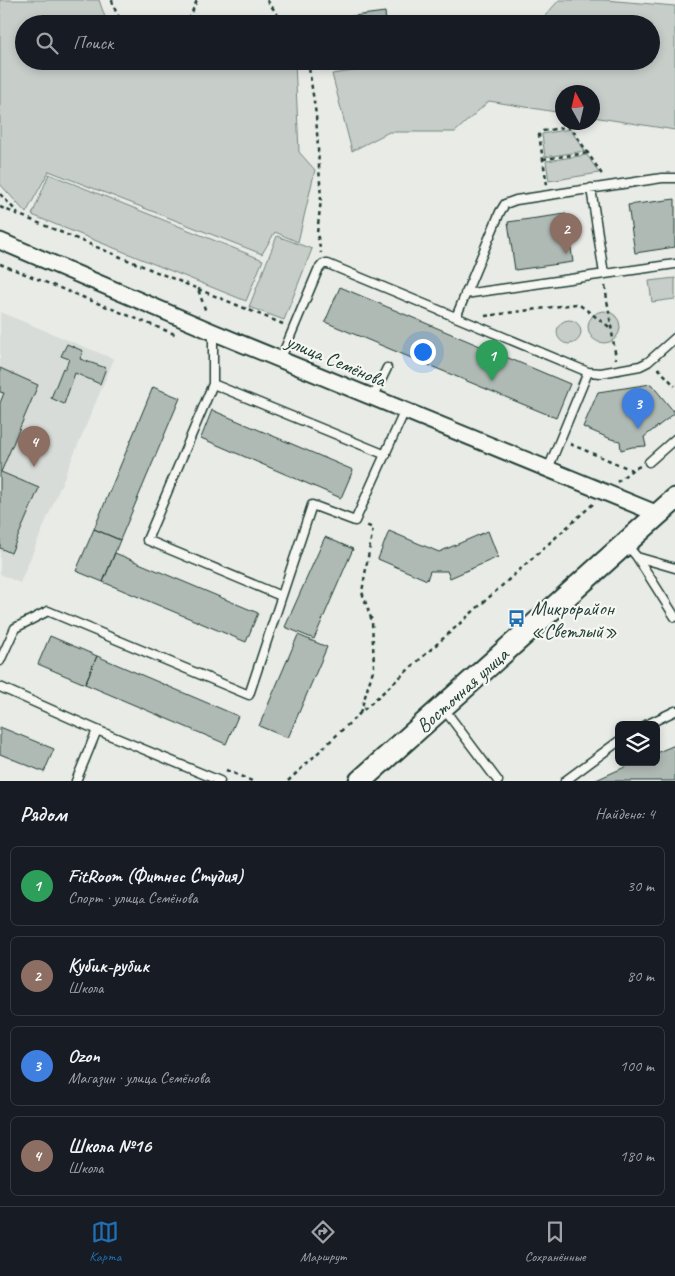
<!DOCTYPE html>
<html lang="ru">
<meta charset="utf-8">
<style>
:root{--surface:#171b24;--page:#20242c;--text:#f1f3f6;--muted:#9ea1a6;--line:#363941;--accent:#1f6fb2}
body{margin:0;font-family:Caveat,sans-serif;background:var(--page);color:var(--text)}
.controls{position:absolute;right:15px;bottom:15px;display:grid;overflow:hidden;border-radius:8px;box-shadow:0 2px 8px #0003}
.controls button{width:45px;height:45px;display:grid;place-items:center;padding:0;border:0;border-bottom:1px solid var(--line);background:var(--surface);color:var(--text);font:25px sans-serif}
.compass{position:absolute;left:555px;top:85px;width:45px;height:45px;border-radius:50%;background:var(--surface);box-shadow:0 2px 8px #0003;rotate:352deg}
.you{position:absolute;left:422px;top:351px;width:18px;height:18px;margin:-12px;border:4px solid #fff;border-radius:50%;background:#1a73e8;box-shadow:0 0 0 8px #1a73e833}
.badge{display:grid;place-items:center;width:32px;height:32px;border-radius:50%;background:var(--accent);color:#fff;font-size:16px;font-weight:700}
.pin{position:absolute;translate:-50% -41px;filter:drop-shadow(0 1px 2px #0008)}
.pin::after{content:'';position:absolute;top:26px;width:18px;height:15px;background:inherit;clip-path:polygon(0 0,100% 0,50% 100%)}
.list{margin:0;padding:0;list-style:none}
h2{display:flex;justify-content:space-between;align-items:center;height:65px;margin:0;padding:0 20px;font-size:21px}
h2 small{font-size:16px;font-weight:400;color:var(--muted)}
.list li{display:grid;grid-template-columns:32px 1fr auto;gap:15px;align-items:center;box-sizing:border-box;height:80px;margin:0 10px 10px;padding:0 10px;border:1px solid var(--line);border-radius:8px}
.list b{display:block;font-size:19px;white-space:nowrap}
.list p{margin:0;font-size:16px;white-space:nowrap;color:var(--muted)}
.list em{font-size:16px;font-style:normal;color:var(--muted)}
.icon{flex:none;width:28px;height:28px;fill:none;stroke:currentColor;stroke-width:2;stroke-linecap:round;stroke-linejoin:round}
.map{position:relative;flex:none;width:675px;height:781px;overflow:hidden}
.search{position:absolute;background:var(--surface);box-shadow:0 2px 8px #0003;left:15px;right:15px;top:15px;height:55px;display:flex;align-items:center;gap:12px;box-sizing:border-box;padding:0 18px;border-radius:28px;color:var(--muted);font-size:19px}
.sheet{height:425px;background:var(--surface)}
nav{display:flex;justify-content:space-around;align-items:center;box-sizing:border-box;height:70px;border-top:1px solid var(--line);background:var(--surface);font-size:14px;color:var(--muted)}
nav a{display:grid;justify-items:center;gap:2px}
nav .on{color:var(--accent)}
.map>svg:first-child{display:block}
.built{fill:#d8dcd8}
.green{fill:#c7cec9;stroke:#73867e}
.building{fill:#b0bab5;stroke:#1f3d34}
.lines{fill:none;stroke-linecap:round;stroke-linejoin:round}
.service-casing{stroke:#1f3d34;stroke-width:11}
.minor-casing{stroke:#1f3d34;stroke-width:19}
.secondary-casing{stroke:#1f3d34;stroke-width:25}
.path{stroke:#1f3d34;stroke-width:2.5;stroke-dasharray:4 4;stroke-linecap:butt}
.service{stroke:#f6f6f2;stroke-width:8}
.minor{stroke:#f6f6f2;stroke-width:15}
.secondary{stroke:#f6f6f2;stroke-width:21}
.labels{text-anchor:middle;stroke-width:4.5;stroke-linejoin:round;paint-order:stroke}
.street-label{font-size:20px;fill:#1f3d34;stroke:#f6f6f2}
.poi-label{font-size:20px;fill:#1f3d34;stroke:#f6f6f2;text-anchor:start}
</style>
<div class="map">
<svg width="675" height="781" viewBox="0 0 675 781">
<rect width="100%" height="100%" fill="#e9ebe7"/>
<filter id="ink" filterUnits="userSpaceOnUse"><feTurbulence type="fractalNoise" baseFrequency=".02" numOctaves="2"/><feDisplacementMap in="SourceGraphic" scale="10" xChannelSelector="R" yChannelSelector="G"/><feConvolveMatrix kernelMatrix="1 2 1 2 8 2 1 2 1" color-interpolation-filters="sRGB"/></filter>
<g filter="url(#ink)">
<!-- built -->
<path class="built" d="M0 312 114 359 20 583 0 574Z"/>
<!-- green -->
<path class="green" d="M0 0H99L106 20 110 24H24V61H163L164 65 179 64V61H295L299 152 315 170 298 242 275 232 262 254 49 171 26 213 0 184Z
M559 0H605L675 6V130L593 117 592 92H562V113L489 101 455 132H389L352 151 332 74 401 64 402 61H651V24H538Z
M254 15 261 24H190L193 20Z
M570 129 585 151 545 157 542 134Z
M587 155 599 173 549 181 546 161Z
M49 174 263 260 246 301 32 215Z
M277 236 312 249 284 320 249 307Z
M675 278V299L652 302 649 281Z
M588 327a16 16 0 1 1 32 0a16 16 0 1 1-32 0Z
M557 332a12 12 0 1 1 24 0a12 12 0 1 1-24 0Z"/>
<!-- building -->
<path class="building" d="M385 12 386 24H322V20Z
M675 199V247L635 253 628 205Z
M566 214 573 262 515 270 508 222Z
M340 287 570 384 556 418 325 322Z
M67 344 83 351 80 359 106 368 100 384 75 373 64 404 51 398 63 368 65 369 69 359 61 356Z
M0 368 38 385 1 472 39 488 11 553 0 548V403L4 393 0 392Z
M651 384 675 413 644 437 646 446 632 447 621 450 620 441 611 439 583 427 598 392Z
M153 387 180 398 120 540 94 529Z
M212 410 353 470 341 498 201 438Z
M94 529 120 540 103 582 76 571Z
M389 531 439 552 488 531 498 557 450 578 447 571H430L427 580 378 559Z
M325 537 353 549 314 639 285 627Z
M115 553 258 613 246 642 103 582Z
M298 635 327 647 288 738 259 726Z
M50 636 97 656 85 684 38 664Z
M97 656 238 716 226 744 85 684Z
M0 727 54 749 44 772 0 754Z
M675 745V781H594L636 762H656V753Z"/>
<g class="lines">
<defs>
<path id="service" d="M591 188 604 274
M465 294 675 264
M456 317 500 212 505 204 516 200 662 178H675
M213 332V384L147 540 281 596
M281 358 318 270 323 264H328L588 372 601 373 640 366 648 362 675 338
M213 384 386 455
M373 397 387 368
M649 462 675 439
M548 469 588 372
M626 544 637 557 675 617
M637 557 675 568
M0 661 15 628 48 611 249 695 312 505 355 521 405 410
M0 687 97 730 220 781
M444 709 498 781
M646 725 675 711
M76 781 97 730
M565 781 619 741"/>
<path id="minor" d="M0 241 213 332 658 514"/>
<path id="secondary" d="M360 781 675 499"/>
</defs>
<!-- service casing -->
<use href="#service" class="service-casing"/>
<!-- minor casing -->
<use href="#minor" class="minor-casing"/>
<!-- secondary casing -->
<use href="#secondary" class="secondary-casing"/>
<!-- path -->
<path class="path" d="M112 0C114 9 118 18 126 24
M267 0 284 24
M182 24 190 17 197 0
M308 61 316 115 321 200 317 233 321 253
M543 159 588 153
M547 185 539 135 543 131 567 127 572 129 603 176
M0 194 18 213
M0 207 198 289 206 312
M0 264 177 335
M605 286 616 359
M198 289 283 324
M485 316 576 304 581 306 612 329
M658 368 675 386
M570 444 632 470 640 466
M617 482 632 470
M360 713 374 667 372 621 362 592 373 528 366 525
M226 770 252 781
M288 781 359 714 594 503"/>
<!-- service -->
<use href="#service" class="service"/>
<!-- minor -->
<use href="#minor" class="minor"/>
<!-- secondary -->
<use href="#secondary" class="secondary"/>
</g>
</g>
<!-- icons -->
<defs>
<symbol id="bus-bare" viewBox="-9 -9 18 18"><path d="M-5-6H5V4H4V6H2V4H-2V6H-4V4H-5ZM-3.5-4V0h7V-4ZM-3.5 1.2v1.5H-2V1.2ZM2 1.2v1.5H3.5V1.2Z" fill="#1f6fb2" stroke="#f6f6f2" stroke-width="2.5" paint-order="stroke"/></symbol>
</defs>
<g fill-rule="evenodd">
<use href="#bus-bare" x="504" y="606" width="25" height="25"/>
</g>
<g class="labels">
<!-- street labels -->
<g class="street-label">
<text transform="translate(336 360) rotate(23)" y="7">улица Семёнова</text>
<text transform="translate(462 690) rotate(-42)" y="7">Восточная улица</text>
</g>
<!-- poi labels -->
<g class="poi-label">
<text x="531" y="615">Микрорайон<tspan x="531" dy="23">«Светлый»</tspan></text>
</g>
</g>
</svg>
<div class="controls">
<button><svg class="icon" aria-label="layers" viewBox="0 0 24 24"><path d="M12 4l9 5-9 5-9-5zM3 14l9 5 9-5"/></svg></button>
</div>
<svg class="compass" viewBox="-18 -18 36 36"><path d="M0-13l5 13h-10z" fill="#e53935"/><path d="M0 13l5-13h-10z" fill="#9ea1a6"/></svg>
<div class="you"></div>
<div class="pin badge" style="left:492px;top:381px;background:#2e9e5b">1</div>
<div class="pin badge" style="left:566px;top:254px;background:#8d6e63">2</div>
<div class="pin badge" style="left:638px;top:429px;background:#3f7fe0">3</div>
<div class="pin badge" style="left:34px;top:467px;background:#8d6e63">4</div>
<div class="search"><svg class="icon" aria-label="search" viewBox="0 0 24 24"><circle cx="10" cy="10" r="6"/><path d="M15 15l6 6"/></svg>Поиск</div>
</div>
<section class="sheet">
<h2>Рядом<small>Найдено: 4</small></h2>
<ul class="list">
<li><span class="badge" style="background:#2e9e5b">1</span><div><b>FitRoom (Фитнес Студия)</b><p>Спорт · улица Семёнова</p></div><em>30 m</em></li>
<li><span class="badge" style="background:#8d6e63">2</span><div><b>Кубик-рубик</b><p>Школа</p></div><em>80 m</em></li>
<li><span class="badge" style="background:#3f7fe0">3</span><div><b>Ozon</b><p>Магазин · улица Семёнова</p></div><em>100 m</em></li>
<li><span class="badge" style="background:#8d6e63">4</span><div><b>Школа №16</b><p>Школа</p></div><em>180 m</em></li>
</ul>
</section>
<nav>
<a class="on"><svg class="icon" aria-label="map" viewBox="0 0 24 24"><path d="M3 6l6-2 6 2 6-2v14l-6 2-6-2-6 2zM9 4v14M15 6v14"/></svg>Карта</a>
<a><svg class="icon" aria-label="directions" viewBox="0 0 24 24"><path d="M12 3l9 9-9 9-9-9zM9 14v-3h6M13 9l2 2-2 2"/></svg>Маршрут</a>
<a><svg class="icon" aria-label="saved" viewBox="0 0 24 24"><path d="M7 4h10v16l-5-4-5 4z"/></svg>Сохранённые</a>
</nav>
